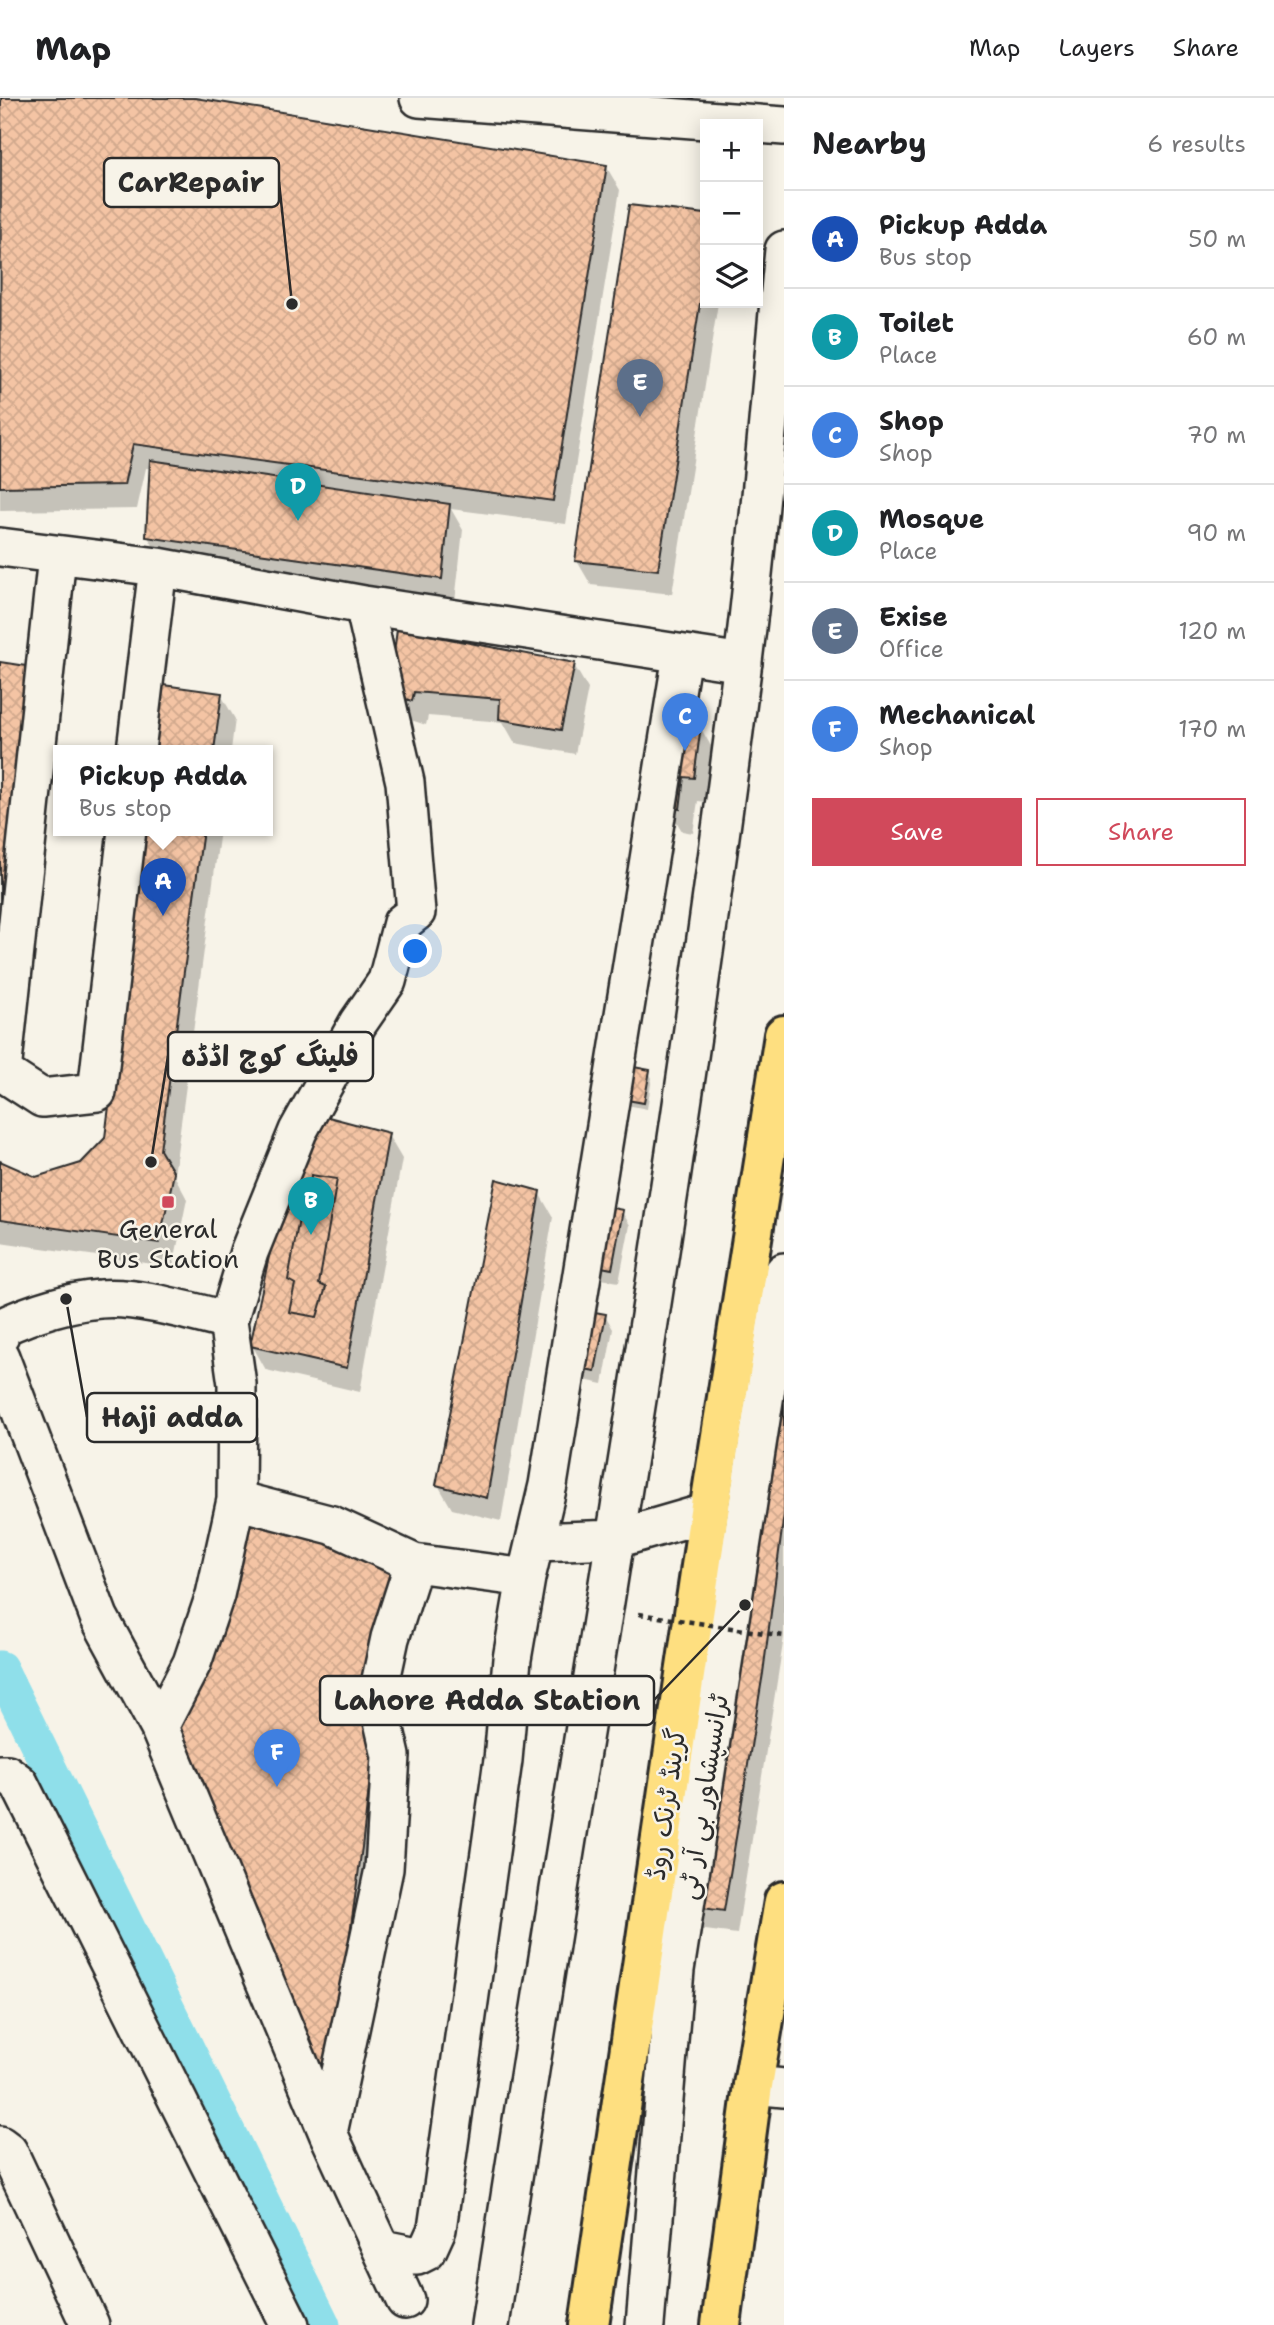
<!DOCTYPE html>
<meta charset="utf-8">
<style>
:root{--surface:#fff;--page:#f6f6f6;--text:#202124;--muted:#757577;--line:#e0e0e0;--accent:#d1495b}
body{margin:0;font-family:"Shantell Sans","Playpen Sans Arabic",sans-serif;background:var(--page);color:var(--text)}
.controls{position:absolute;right:21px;top:21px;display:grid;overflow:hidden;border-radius:0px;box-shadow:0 4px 18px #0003}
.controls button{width:63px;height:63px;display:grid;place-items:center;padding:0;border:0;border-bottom:2px solid var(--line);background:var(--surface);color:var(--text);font:35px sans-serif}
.you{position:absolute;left:416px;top:854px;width:24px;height:24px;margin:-18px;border:5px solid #fff;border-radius:50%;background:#1a73e8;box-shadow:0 0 0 10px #1a73e833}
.badge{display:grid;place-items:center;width:46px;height:46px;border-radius:50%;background:var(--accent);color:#fff;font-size:23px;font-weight:700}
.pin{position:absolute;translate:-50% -58px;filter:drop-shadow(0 2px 4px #0008)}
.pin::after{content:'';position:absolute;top:37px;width:24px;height:21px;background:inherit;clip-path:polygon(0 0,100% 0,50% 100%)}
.popup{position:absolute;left:53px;top:647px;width:220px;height:91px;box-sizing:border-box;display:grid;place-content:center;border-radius:0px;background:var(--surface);filter:drop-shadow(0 2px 5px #0005);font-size:23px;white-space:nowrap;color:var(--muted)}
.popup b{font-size:26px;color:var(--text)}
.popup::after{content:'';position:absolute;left:50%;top:100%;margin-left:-14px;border:14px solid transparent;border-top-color:var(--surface)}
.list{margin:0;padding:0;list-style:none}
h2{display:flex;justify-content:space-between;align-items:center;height:91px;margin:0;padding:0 28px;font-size:30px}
h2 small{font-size:23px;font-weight:400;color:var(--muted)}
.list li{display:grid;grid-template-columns:46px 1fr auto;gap:21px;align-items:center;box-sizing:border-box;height:98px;padding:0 28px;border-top:2px solid var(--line)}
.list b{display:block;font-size:26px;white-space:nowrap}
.list p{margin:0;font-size:23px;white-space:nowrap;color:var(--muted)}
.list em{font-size:23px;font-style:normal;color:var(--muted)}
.actions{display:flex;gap:14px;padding:21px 28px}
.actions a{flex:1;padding:16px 0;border:2px solid var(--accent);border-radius:0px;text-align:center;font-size:24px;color:var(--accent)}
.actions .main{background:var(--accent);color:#fff}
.icon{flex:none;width:38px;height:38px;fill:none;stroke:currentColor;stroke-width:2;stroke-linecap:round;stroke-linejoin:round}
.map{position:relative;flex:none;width:784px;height:2227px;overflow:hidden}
header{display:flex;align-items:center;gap:42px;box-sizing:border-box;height:98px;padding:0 35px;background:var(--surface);border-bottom:2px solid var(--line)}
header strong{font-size:33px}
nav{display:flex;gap:38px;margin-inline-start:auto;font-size:24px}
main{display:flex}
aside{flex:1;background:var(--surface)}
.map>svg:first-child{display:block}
.shadow{fill:#0003}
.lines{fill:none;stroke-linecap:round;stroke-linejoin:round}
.canal{stroke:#8fdfea;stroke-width:35}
.building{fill:url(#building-cross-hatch);stroke:#2b2b2b;stroke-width:2}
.minor-casing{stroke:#2b2b2b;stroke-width:42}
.highway-casing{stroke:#2b2b2b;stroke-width:44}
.minor{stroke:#f7f3e8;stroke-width:37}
.highway{stroke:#fedf80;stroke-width:38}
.path-bridge{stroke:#2b2b2b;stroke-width:4.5;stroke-dasharray:5 5;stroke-linecap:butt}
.poi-dot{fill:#d1495b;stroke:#f7f3e8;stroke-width:2.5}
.labels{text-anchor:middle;stroke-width:5;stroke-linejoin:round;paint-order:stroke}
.poi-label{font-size:26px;fill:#2b2b2b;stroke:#f7f3e8}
.street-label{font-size:26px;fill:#2b2b2b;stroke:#f7f3e8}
.leader{fill:none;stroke:#2b2b2b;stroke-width:2.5}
.callout-dot{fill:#2b2b2b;stroke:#f7f3e8;stroke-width:2.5}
.callout{fill:#f7f3e8;stroke:#2b2b2b;stroke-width:2.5}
.callout-label{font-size:28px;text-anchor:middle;font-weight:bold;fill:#2b2b2b}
</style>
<header>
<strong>Map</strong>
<nav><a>Map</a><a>Layers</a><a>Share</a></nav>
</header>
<main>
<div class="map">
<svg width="784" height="2227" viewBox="0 0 784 2227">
<defs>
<pattern id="building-cross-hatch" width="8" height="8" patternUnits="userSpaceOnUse" patternTransform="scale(1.75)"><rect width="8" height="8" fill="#f4c4a4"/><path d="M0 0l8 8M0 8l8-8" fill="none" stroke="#d1a98d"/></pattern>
</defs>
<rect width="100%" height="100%" fill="#f7f3e8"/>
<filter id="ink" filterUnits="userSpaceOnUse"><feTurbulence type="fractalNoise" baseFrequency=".0143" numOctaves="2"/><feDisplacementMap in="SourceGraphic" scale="14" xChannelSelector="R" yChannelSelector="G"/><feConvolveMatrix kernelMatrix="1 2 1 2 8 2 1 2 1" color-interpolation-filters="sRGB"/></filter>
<g filter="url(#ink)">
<!-- shadow -->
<path class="shadow" d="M3 0H184L606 68 620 92 566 426 451 411 463 432 455 504 162 463 148 439 151 370H146L137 411 0 413V17Z
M631 109 705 118V205H718L672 496 591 487 577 463Z
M0 566 32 571 0 926Z
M574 567 588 591 575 656 515 645 503 624 428 618 426 627 405 620 391 595Z
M221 597 235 621 231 652H156Z
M700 629 714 653 707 704 698 703 693 735 682 733 668 709Z
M146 732H220L174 1077 187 1101 173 1169 0 1144V1065L36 1081 81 1067 107 1041Z
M649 974 652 980 647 1011 622 1006Z
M388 1037 402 1061 360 1294 266 1272 252 1247Z
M539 1095 553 1119 501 1423 452 1411 438 1387Z
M622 1114 630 1127 619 1184 601 1181 593 1167Z
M784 1190V1539L737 1836 689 1830Z
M605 1217 613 1231 603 1286 584 1282 576 1269Z
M408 1496 340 2028 160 1629Z"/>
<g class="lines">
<!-- canal -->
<path class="canal" d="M0 1570 323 2227"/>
</g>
<!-- building -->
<path class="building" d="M1 0H195L607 67 553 403 133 346 124 387 0 389Z
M629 107 705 116V174L658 472 575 463Z
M150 362 450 406 442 481 146 439Z
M397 531 575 565 561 632 499 621 500 601 414 594 412 603 389 596Z
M0 564 33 569 0 807Z
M163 587 222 595 214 652H154Z
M677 624 701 627 694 680 684 679 680 711 666 709Z
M144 732H203L160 1052 174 1075 159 1145 0 1122V1063L36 1079 81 1065 105 1040Z
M623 967 650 972 644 1005 616 1000Z
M317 1016 389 1035 347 1270 250 1248 284 1088Z
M311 1077 337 1081 319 1186 326 1189 317 1219 289 1214 295 1186 288 1182 304 1093 310 1088Z
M496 1081 540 1093 487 1400 436 1387Z
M602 1108 623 1112 612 1171 591 1167Z
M784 1189V1416L763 1575 724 1813 673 1806Z
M584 1212 606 1216 595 1273 574 1269Z
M233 1417 323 1442 395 1470 362 1749 326 2008 159 1629Z"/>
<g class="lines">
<defs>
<path id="minor" d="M419 0 784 28
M0 449 158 469 364 507 743 565
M57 458 2 974 42 1000 97 994 127 732
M136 652 158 469
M0 1237 2 1229C32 1215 67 1204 100 1201 135 1197 193 1214 228 1223
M0 1259 99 1519 159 1629 328 2035 405 2202
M236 1402 332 1427 414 1465 526 1480
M536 1444 616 1441 709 1414
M159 1629 192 1565 215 1497 236 1402 237 1286 228 1223 249 1154 298 1033 358 925 387 883 402 825 416 814 405 684 364 507
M0 1676H7L19 1685 290 2227
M753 1987 784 1990
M328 2035 384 1771 391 1658 382 1619 379 1591 390 1540 414 1465
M0 2047 8 2053 90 2227
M382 2151 417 2158 427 2153 437 2131 503 1662 512 1561 526 1480 548 1387 682 557
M490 2227C575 1675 672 1125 742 571 760 432 770 292 784 152
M645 2227 675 1872 784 1174"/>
<path id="highway" d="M589 2227 709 1414 784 937
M721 2227 753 1987 784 1803"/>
</defs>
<!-- minor casing -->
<use href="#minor" class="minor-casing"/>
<!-- highway casing -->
<use href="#highway" class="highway-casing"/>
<!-- minor -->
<use href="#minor" class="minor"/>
<!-- highway -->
<use href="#highway" class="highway"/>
<!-- path-bridge -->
<path class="path-bridge" d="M639 1516 784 1538"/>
</g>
</g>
<!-- markers -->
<rect class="poi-dot" x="161" y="1097" width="14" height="14" rx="3.5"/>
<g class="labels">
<!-- poi labels -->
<g class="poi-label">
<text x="168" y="1140">General<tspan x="168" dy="30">Bus Station</tspan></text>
</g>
<!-- street labels -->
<g class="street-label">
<text transform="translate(703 1699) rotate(-81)" y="9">ٹرانسپشاور بی آر ٹی</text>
<text transform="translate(666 1706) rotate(-82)" y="9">گرینڈ ٹرنک روڈ</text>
</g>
</g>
<!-- callouts -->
<path class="leader" d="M292 206L279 84M151 1064L168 958M66 1201L87 1319M745 1507L654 1602"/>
<g class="callout-dot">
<circle cx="292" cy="206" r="7"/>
<circle cx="151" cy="1064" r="7"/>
<circle cx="66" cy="1201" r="7"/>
<circle cx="745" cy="1507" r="7"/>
</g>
<g class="callout">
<rect x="104" y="60" width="175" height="49" rx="7"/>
<rect x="168" y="934" width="205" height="49" rx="7"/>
<rect x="87" y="1295" width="170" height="49" rx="7"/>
<rect x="320" y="1578" width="334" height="49" rx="7"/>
</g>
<g class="callout-label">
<text x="191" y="94">CarRepair</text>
<text x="270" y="968">فلینگ کوچ اڈڈہ</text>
<text x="172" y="1329">Haji adda</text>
<text x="487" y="1612">Lahore Adda Station</text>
</g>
</svg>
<div class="controls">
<button>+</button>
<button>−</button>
<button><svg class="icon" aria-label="layers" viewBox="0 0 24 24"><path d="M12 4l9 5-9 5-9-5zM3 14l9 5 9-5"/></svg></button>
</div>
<div class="you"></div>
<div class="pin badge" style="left:163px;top:818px;background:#1a4fb4">A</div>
<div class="popup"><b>Pickup Adda</b>Bus stop</div>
<div class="pin badge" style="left:311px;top:1137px;background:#0f9aa8">B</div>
<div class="pin badge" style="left:685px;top:653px;background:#3f7fe0">C</div>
<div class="pin badge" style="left:298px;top:423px;background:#0f9aa8">D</div>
<div class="pin badge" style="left:640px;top:319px;background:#5c6f8a">E</div>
<div class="pin badge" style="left:277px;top:1689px;background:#3f7fe0">F</div>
</div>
<aside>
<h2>Nearby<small>6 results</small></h2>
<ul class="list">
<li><span class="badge" style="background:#1a4fb4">A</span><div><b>Pickup Adda</b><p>Bus stop</p></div><em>50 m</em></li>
<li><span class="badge" style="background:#0f9aa8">B</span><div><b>Toilet</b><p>Place</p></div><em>60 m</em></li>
<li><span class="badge" style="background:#3f7fe0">C</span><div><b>Shop</b><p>Shop</p></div><em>70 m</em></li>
<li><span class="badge" style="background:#0f9aa8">D</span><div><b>Mosque</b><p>Place</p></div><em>90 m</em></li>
<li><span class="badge" style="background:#5c6f8a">E</span><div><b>Exise</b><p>Office</p></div><em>120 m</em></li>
<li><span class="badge" style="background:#3f7fe0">F</span><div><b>Mechanical</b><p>Shop</p></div><em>170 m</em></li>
</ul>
<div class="actions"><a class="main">Save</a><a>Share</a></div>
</aside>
</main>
